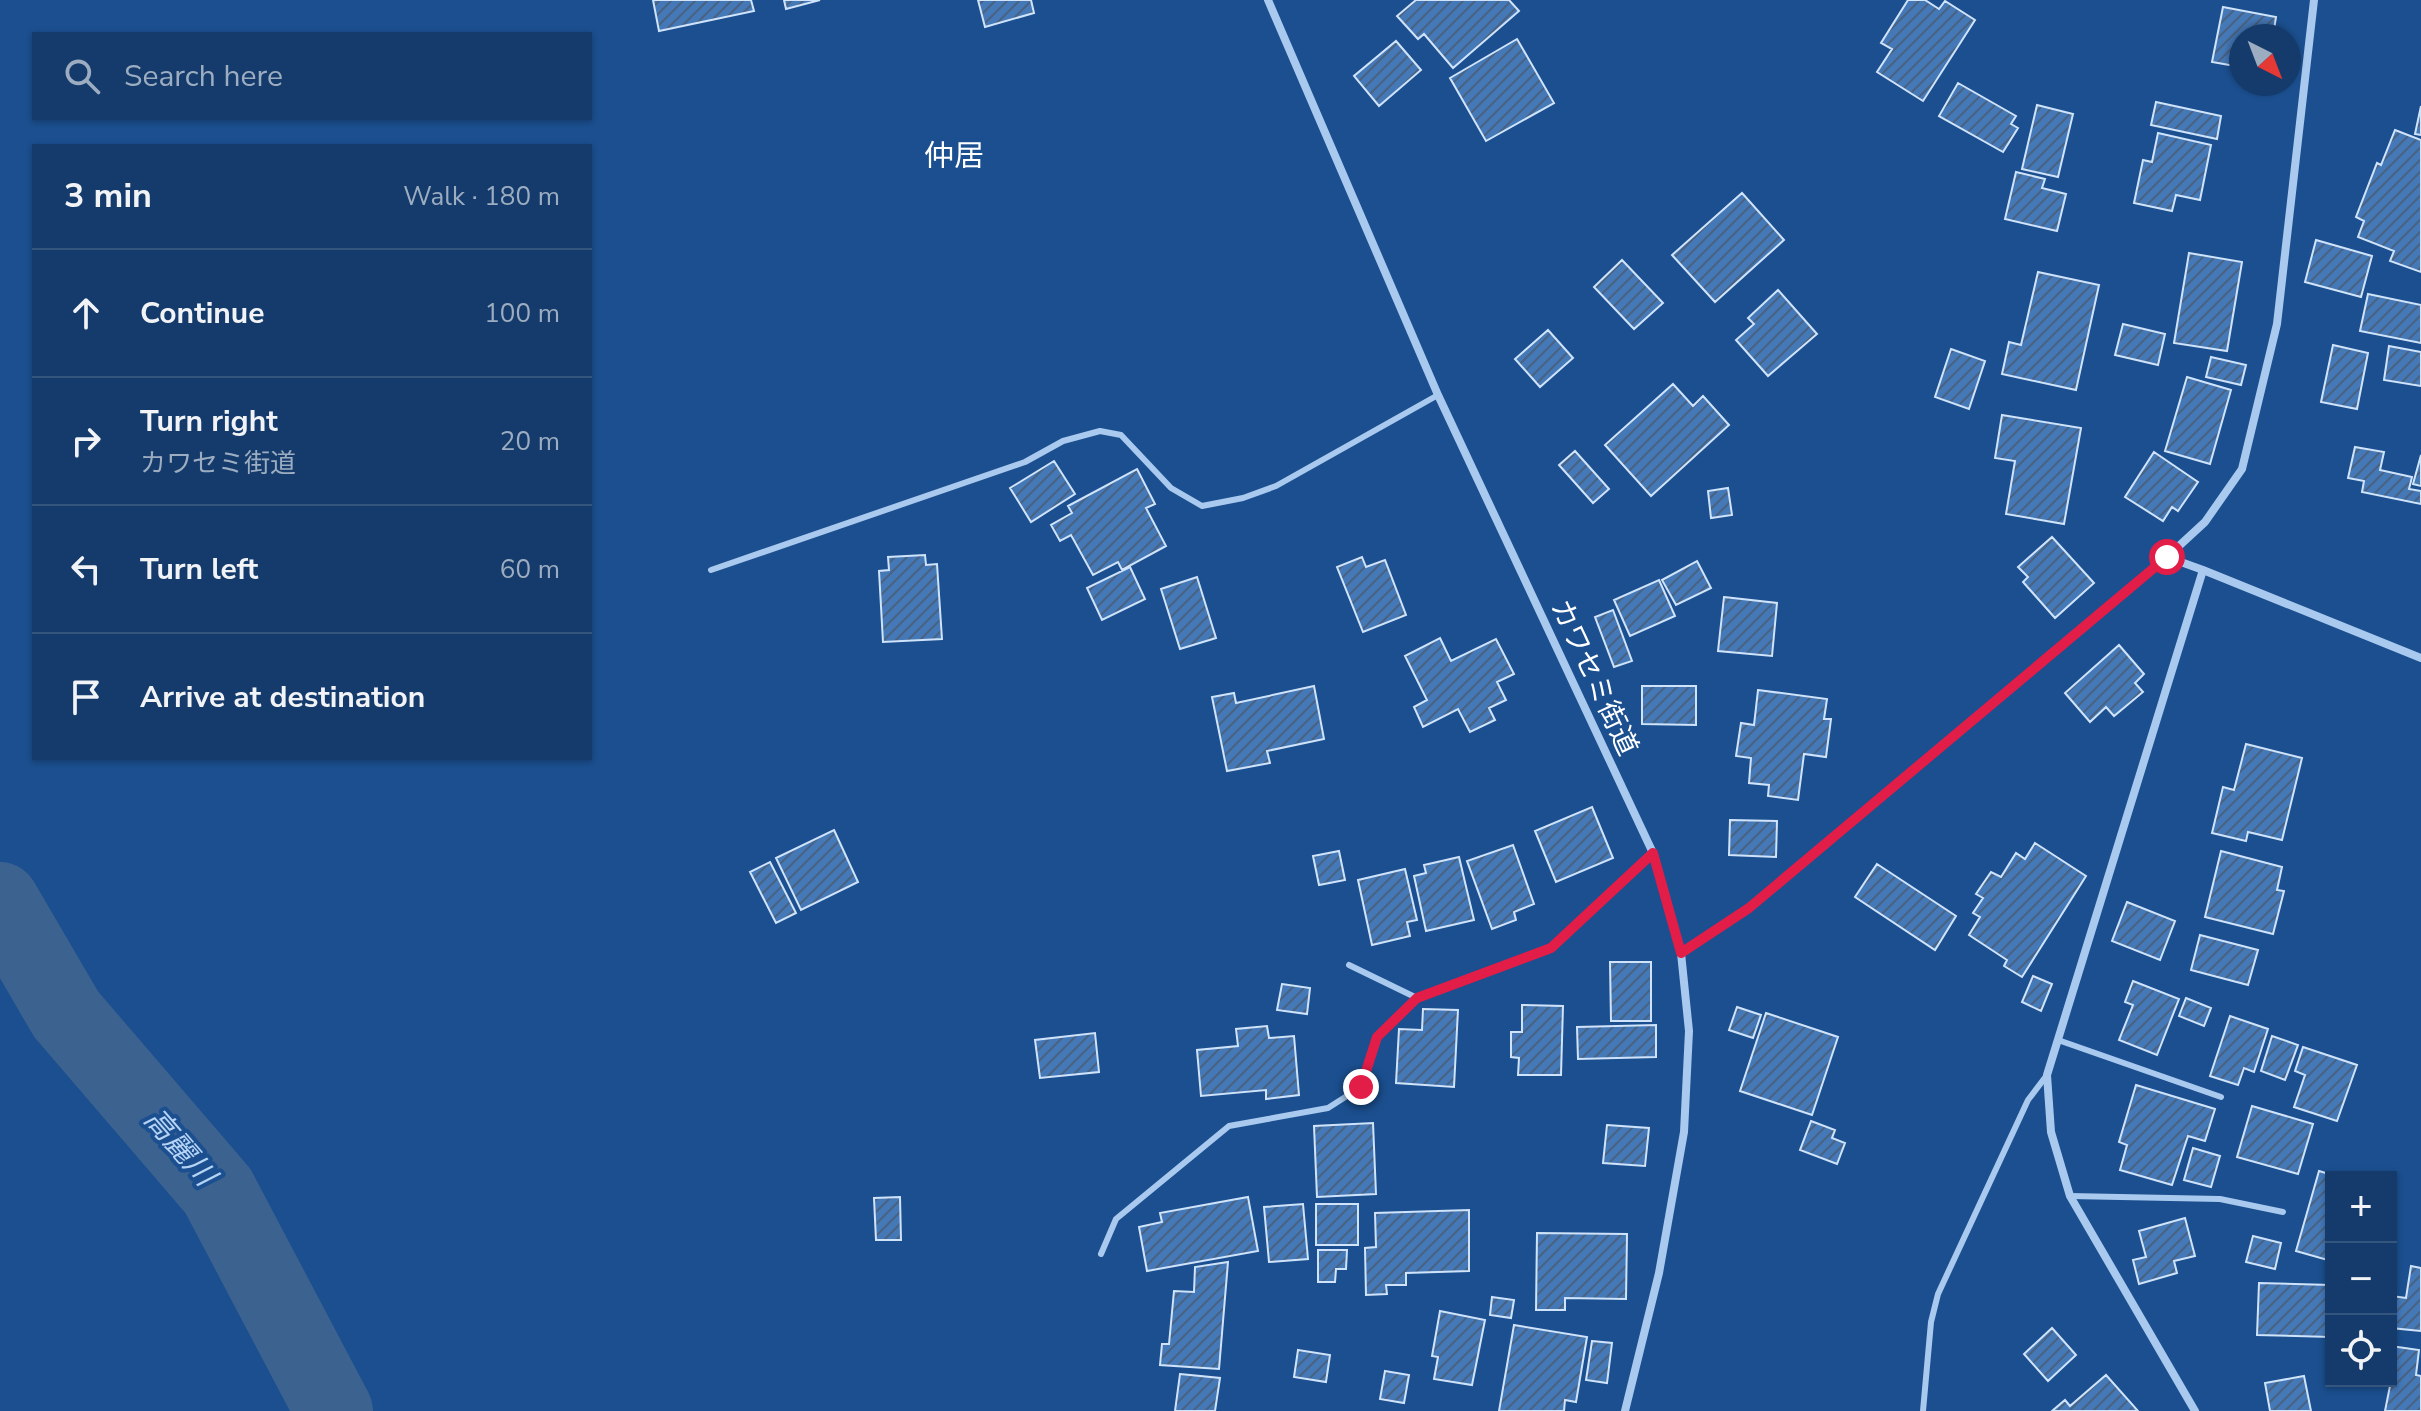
<!DOCTYPE html>
<meta charset="utf-8">
<style>
:root{--surface:#143b6b;--page:#214673;--text:#f1f3f6;--muted:#9dadc1;--line:#33557e}
body{margin:0;font-family:"Nunito Sans","Noto Sans JP",sans-serif;background:var(--page);color:var(--text)}
.controls{position:absolute;right:24px;bottom:24px;display:grid;overflow:hidden;border-radius:0px;box-shadow:0 2px 6px #0004}
.controls button{width:72px;height:72px;display:grid;place-items:center;padding:0;border:0;border-bottom:2px solid var(--line);background:var(--surface);color:var(--text);font:40px sans-serif}
.compass{position:absolute;left:2229px;top:24px;width:72px;height:72px;border-radius:50%;background:var(--surface);box-shadow:0 2px 6px #0004;rotate:138deg}
.stop{position:absolute;width:24px;height:24px;margin:-18px;border:6px solid #e11d48;border-radius:50%;background:#fff}
.stop.end{background:#e11d48;border-color:#fff;box-shadow:0 2px 8px #0008}
.list{margin:0;padding:0;list-style:none}
h2{display:flex;justify-content:space-between;align-items:center;height:104px;margin:0;padding:0 32px;font-size:34px}
h2 small{font-size:26px;font-weight:400;color:var(--muted)}
.list li{display:grid;grid-template-columns:52px 1fr auto;gap:24px;align-items:center;box-sizing:border-box;height:128px;padding:0 32px;border-top:2px solid var(--line)}
.list b{display:block;font-size:30px;white-space:nowrap}
.list p{margin:0;font-size:26px;white-space:nowrap;color:var(--muted)}
.list em{font-size:26px;font-style:normal;color:var(--muted)}
.icon{flex:none;width:44px;height:44px;fill:none;stroke:currentColor;stroke-width:2;stroke-linecap:round;stroke-linejoin:round}
.map{position:relative;flex:none;width:2421px;height:1411px;overflow:hidden}
.search{position:absolute;background:var(--surface);box-shadow:0 2px 6px #0004;left:32px;top:32px;width:560px;height:88px;display:flex;align-items:center;gap:20px;box-sizing:border-box;padding:0 28px;border-radius:0px;color:var(--muted);font-size:30px}
.panel{position:absolute;background:var(--surface);box-shadow:0 2px 6px #0004;left:32px;top:144px;width:560px;height:616px;border-radius:0px}
.map>svg:first-child{display:block}
.lines{fill:none;stroke-linecap:round;stroke-linejoin:round}
.river{stroke:#3c6290;stroke-width:78}
.building{fill:url(#building-hatch);stroke:#cfe3fa;stroke-width:2}
.service{stroke:#a9c9ee;stroke-width:6}
.minor{stroke:#a9c9ee;stroke-width:8}
.route{stroke:#e11d48;stroke-width:10}
.labels{text-anchor:middle;stroke-width:8;stroke-linejoin:round;paint-order:stroke}
.street-label{font-size:28px;fill:#fff;stroke:#1b4f8f}
.neighbourhood-label{font-size:30px;fill:#fff;stroke:#1b4f8f}
.water-label{font-size:30px;font-style:italic;fill:#b5d3f5;stroke:#1b4f8f}
</style>
<div class="map">
<svg width="2421" height="1411" viewBox="0 0 2421 1411">
<defs>
<pattern id="building-hatch" width="6" height="6" patternUnits="userSpaceOnUse" patternTransform="scale(2)"><rect width="6" height="6" fill="#4478b7"/><path d="M-1 1l2-2M0 6l6-6M5 7l2-2" fill="none" stroke="#486282"/></pattern>
</defs>
<rect width="100%" height="100%" fill="#1b4f8f"/>
<g class="lines">
<!-- river -->
<path class="river" d="M0 901 66 1014 218 1191 334 1411"/>
</g>
<!-- building -->
<path class="building" d="M653 0H751L754 11 659 31Z
M784 0H820L786 9Z
M978 0H1031L1034 13 985 27Z
M1416 0H1509L1519 11 1453 68 1424 34 1418 39 1397 16Z
M1908 0H1925L1939 9 1945 1 1975 20 1923 101 1877 72 1892 49 1881 43Z
M2223 7 2276 17 2273 36H2241V67L2212 62Z
M1517 39 1554 103 1486 141 1450 78Z
M1396 41 1421 70 1379 106 1354 76Z
M1958 83 2016 116 2011 124 2018 128 2003 152 1939 116Z
M2156 102 2221 116 2217 139 2151 125Z
M2037 105 2073 114 2058 177 2022 169Z
M2421 106V135L2415 134Z
M2395 130 2421 140V272L2390 261 2394 251 2358 237 2364 221 2356 217 2377 163 2381 165Z
M2158 133 2211 145 2200 200 2176 195 2172 211 2134 203 2143 160 2152 162Z
M2016 172 2045 179 2042 188 2066 194 2057 231 2005 219Z
M1742 193 1784 240 1715 302 1672 255Z
M2316 240 2372 256 2361 297 2305 282Z
M2189 253 2242 262 2227 351 2174 343Z
M1622 260 1663 303 1634 329 1594 287Z
M2038 272 2099 285 2076 390 2002 374 2009 342 2021 345Z
M1778 290 1817 334 1768 376 1736 340 1754 324 1748 318Z
M2368 294 2421 305V343L2360 331Z
M2123 324 2165 334 2158 365 2115 355Z
M1548 330 1573 358 1540 387 1515 359Z
M2333 345 2368 353 2357 409 2321 402Z
M2389 346 2421 352V386L2384 380Z
M1951 349 1985 361 1969 409 1935 397Z
M2211 357 2246 365 2241 385 2206 377Z
M2187 377 2231 390 2210 464 2165 451Z
M1673 384 1693 406 1703 396 1729 425 1651 496 1605 445Z
M2002 415 2081 428 2064 524 2006 514 2015 461 1995 458Z
M2355 447 2384 452 2380 470 2412 477 2409 489 2421 491V504L2362 492 2364 481 2348 478Z
M1575 451 1609 489 1593 503 1559 465Z
M2154 452 2198 482 2178 511 2172 507 2163 521 2125 497Z
M2421 455V486L2413 484Z
M1054 461 1075 494 1031 522 1010 488Z
M1137 469 1155 504 1146 508 1166 546 1122 570 1118 562 1093 575 1071 535 1060 541 1051 525 1072 513 1068 506Z
M1728 488 1732 515 1711 518 1708 491Z
M2052 537 2094 583 2055 618 2023 582 2028 577 2018 567Z
M925 555 926 565 937 564 942 639 883 642 879 571 889 570 888 557Z
M1362 557 1366 567 1385 560 1406 615 1363 632 1337 567Z
M1697 561 1711 588 1676 605 1662 580Z
M1130 567 1145 599 1102 620 1087 588Z
M1197 577 1216 638 1180 649 1161 589Z
M1659 580 1675 616 1630 636 1614 600Z
M1724 597 1777 603 1772 656 1718 651Z
M1613 610 1632 661 1614 667 1595 617Z
M1440 638 1451 661 1496 639 1514 674 1497 682 1506 700 1489 708 1495 720 1470 732 1458 709 1423 727 1414 707 1427 700 1405 656Z
M2119 645 2144 674 2135 683 2143 692 2114 716 2106 707 2090 722 2065 693Z
M1314 686 1324 739 1267 751 1270 763 1227 771 1212 697 1234 693 1236 703Z
M1642 686H1696V725L1642 724Z
M1758 690 1827 699 1824 719H1831L1826 757 1804 754 1798 800 1768 796 1769 785 1749 783 1751 758 1736 756 1741 723 1754 725Z
M2246 744 2302 758 2282 840 2248 832 2246 841 2212 833 2223 787 2234 790Z
M1592 807 1613 858 1556 882 1535 831Z
M1730 820 1777 821 1776 857 1729 855Z
M834 830 858 882 801 910 776 858Z
M2035 843 2086 876 2022 977 2004 966 2007 960 1969 935 1980 917 1973 913 1983 898 1976 894 1991 872 2001 877 2016 853 2025 859Z
M1513 845 1534 904 1514 912 1516 920 1492 929 1467 861Z
M1339 851 1345 880 1319 885 1313 856Z
M2221 851 2282 867 2277 890 2284 891 2273 934 2205 917Z
M1459 857 1474 920 1426 931 1414 876 1426 873 1424 865Z
M770 862 796 913 776 923 750 872Z
M1877 864 1956 916 1935 950 1855 897Z
M1405 869 1417 920 1407 922 1410 936 1372 945 1358 880Z
M2127 902 2175 921 2160 960 2112 941Z
M2200 935 2258 950 2248 985 2191 970Z
M1610 962H1651V1021H1611Z
M2033 976 2052 984 2041 1011 2022 1002Z
M2133 981 2179 999 2157 1055 2119 1040 2133 1005 2125 1002Z
M1282 984 1310 988 1307 1014 1277 1010Z
M2186 998 2211 1008 2204 1026 2179 1016Z
M1522 1005 1563 1006 1561 1075H1518L1519 1058 1511 1057V1032H1522Z
M1737 1007 1761 1015 1753 1038 1729 1030Z
M1423 1009 1458 1010 1454 1087 1396 1083 1399 1029 1422 1030Z
M1766 1013 1838 1037 1812 1115 1740 1091Z
M2230 1016 2268 1029 2254 1072 2244 1068 2238 1085 2210 1076Z
M1656 1025V1057L1578 1059 1577 1027Z
M1267 1026 1269 1038 1294 1036 1299 1095 1266 1099V1090L1201 1096 1197 1050 1238 1046 1236 1029Z
M1095 1033 1099 1072 1040 1078 1035 1040Z
M2272 1036 2298 1045 2285 1080 2261 1071Z
M2303 1047 2357 1065 2337 1121 2294 1107 2305 1075 2295 1071Z
M2136 1085 2215 1109 2205 1141 2188 1136 2172 1185 2120 1170 2127 1145 2119 1142Z
M2252 1106 2313 1124 2298 1174 2237 1157Z
M1811 1121 1835 1130 1832 1138 1845 1143 1837 1164 1800 1150Z
M1373 1123 1376 1194 1317 1197 1314 1126Z
M1607 1125 1649 1128 1645 1166 1603 1163Z
M2193 1148 2220 1156 2211 1187 2184 1180Z
M2319 1171 2339 1177H2331V1261L2296 1251Z
M900 1197 901 1240H876L874 1198Z
M1248 1197 1258 1251 1147 1271 1139 1227 1162 1222 1160 1213Z
M1303 1204 1308 1259 1269 1262 1264 1207Z
M1316 1204H1358V1245H1316Z
M1469 1210V1271L1406 1273V1285H1386L1387 1294 1366 1295 1365 1248 1376 1247 1375 1213Z
M2185 1218 2195 1256 2174 1261 2177 1273 2139 1284 2133 1260 2146 1257 2139 1231Z
M1537 1233 1627 1234 1626 1299 1565 1298V1310H1536Z
M2253 1236 2281 1243 2275 1269 2246 1262Z
M1318 1250H1347L1346 1269H1336L1335 1282H1318Z
M1228 1262 1219 1369 1160 1365 1162 1344H1169L1174 1291 1194 1292 1195 1267Z
M2411 1266 2421 1268V1331L2391 1328V1296L2406 1298Z
M2259 1283 2331 1285V1337L2257 1335Z
M1492 1297 1514 1300 1511 1318 1490 1315Z
M1440 1311 1485 1320 1472 1385 1434 1379 1438 1357 1432 1356Z
M1514 1325 1587 1337 1576 1402 1565 1400 1564 1411H1499Z
M2052 1328 2076 1355 2048 1381 2024 1354Z
M1592 1341 1612 1343 1607 1383 1586 1380Z
M2391 1346 2419 1350 2416 1375 2421 1376V1411H2385L2391 1381Z
M1298 1350 1330 1355 1326 1382 1294 1377Z
M1385 1371 1409 1375 1404 1403 1380 1399Z
M1180 1374 1220 1378 1215 1411H1175Z
M2106 1375 2138 1411H2052L2065 1400 2070 1406Z
M2304 1376 2311 1411H2270L2265 1383Z"/>
<g class="lines">
<!-- service -->
<path class="service" d="M711 570 1025 462 1063 441 1100 431 1121 435 1171 488 1202 506 1243 498 1276 486 1438 395
M1349 965 1417 998 1551 948 1653 853
M2058 1040 2221 1097
M2070 1196 2220 1199 2283 1212
M1101 1254 1116 1219 1229 1126 1328 1108 1361 1087 1377 1037 1417 998
M1923 1411 1931 1322 1938 1294 2028 1100 2047 1075"/>
<!-- minor -->
<path class="minor" d="M1268 0 1438 395 1653 853 1681 953 1689 1031 1684 1132 1659 1273 1625 1411
M2167 557 2203 570 2047 1075 2051 1132 2070 1196 2195 1411
M2203 570 2421 658
M1681 953 1749 908 2167 557 2205 522 2242 469 2277 324 2314 0"/>
</g>
<g class="lines">
<!-- route -->
<path class="route" d="M1361 1087 1377 1037 1417 998 1551 948 1653 853 1681 953 1749 908 2167 557"/>
</g>
<g class="labels">
<!-- street labels -->
<g class="street-label">
<text transform="translate(1595 677) rotate(65)" y="10">カワセミ街道</text>
</g>
<!-- neighbourhood labels -->
<g class="neighbourhood-label">
<text x="954" y="166">仲居</text>
</g>
<!-- water labels -->
<g class="water-label">
<text transform="translate(180 1147) rotate(49)" y="10">高麗川</text>
</g>
</g>
</svg>
<div class="controls">
<button>+</button>
<button>−</button>
<button><svg class="icon" aria-label="locate" viewBox="0 0 24 24"><circle cx="12" cy="12" r="6"/><path d="M12 2v4M12 18v4M2 12h4M18 12h4"/></svg></button>
</div>
<svg class="compass" viewBox="-18 -18 36 36"><path d="M0-13l5 13h-10z" fill="#e53935"/><path d="M0 13l5-13h-10z" fill="#9dadc1"/></svg>
<div class="stop" style="left:2167px;top:557px"></div>
<div class="stop end" style="left:1361px;top:1087px"></div>
<div class="search"><svg class="icon" aria-label="search" viewBox="0 0 24 24"><circle cx="10" cy="10" r="6"/><path d="M15 15l6 6"/></svg>Search here</div>
<section class="panel">
<h2>3 min<small>Walk · 180 m</small></h2>
<ul class="list">
<li><svg class="icon" aria-label="ahead" viewBox="0 0 24 24"><path d="M12 20V5M6 11l6-6 6 6"/></svg><div><b>Continue</b></div><em>100 m</em></li>
<li><svg class="icon" aria-label="right" viewBox="0 0 24 24"><path d="M7 20v-9h11M14 6l5 5-5 5"/></svg><div><b>Turn right</b><p>カワセミ街道</p></div><em>20 m</em></li>
<li><svg class="icon" aria-label="left" viewBox="0 0 24 24"><path d="M17 20v-9H6M10 6l-5 5 5 5"/></svg><div><b>Turn left</b></div><em>60 m</em></li>
<li><svg class="icon" aria-label="arrive" viewBox="0 0 24 24"><path d="M6 21V4h12l-3 4 3 4H6"/></svg><div><b>Arrive at destination</b></div></li>
</ul>
</section>
</div>
